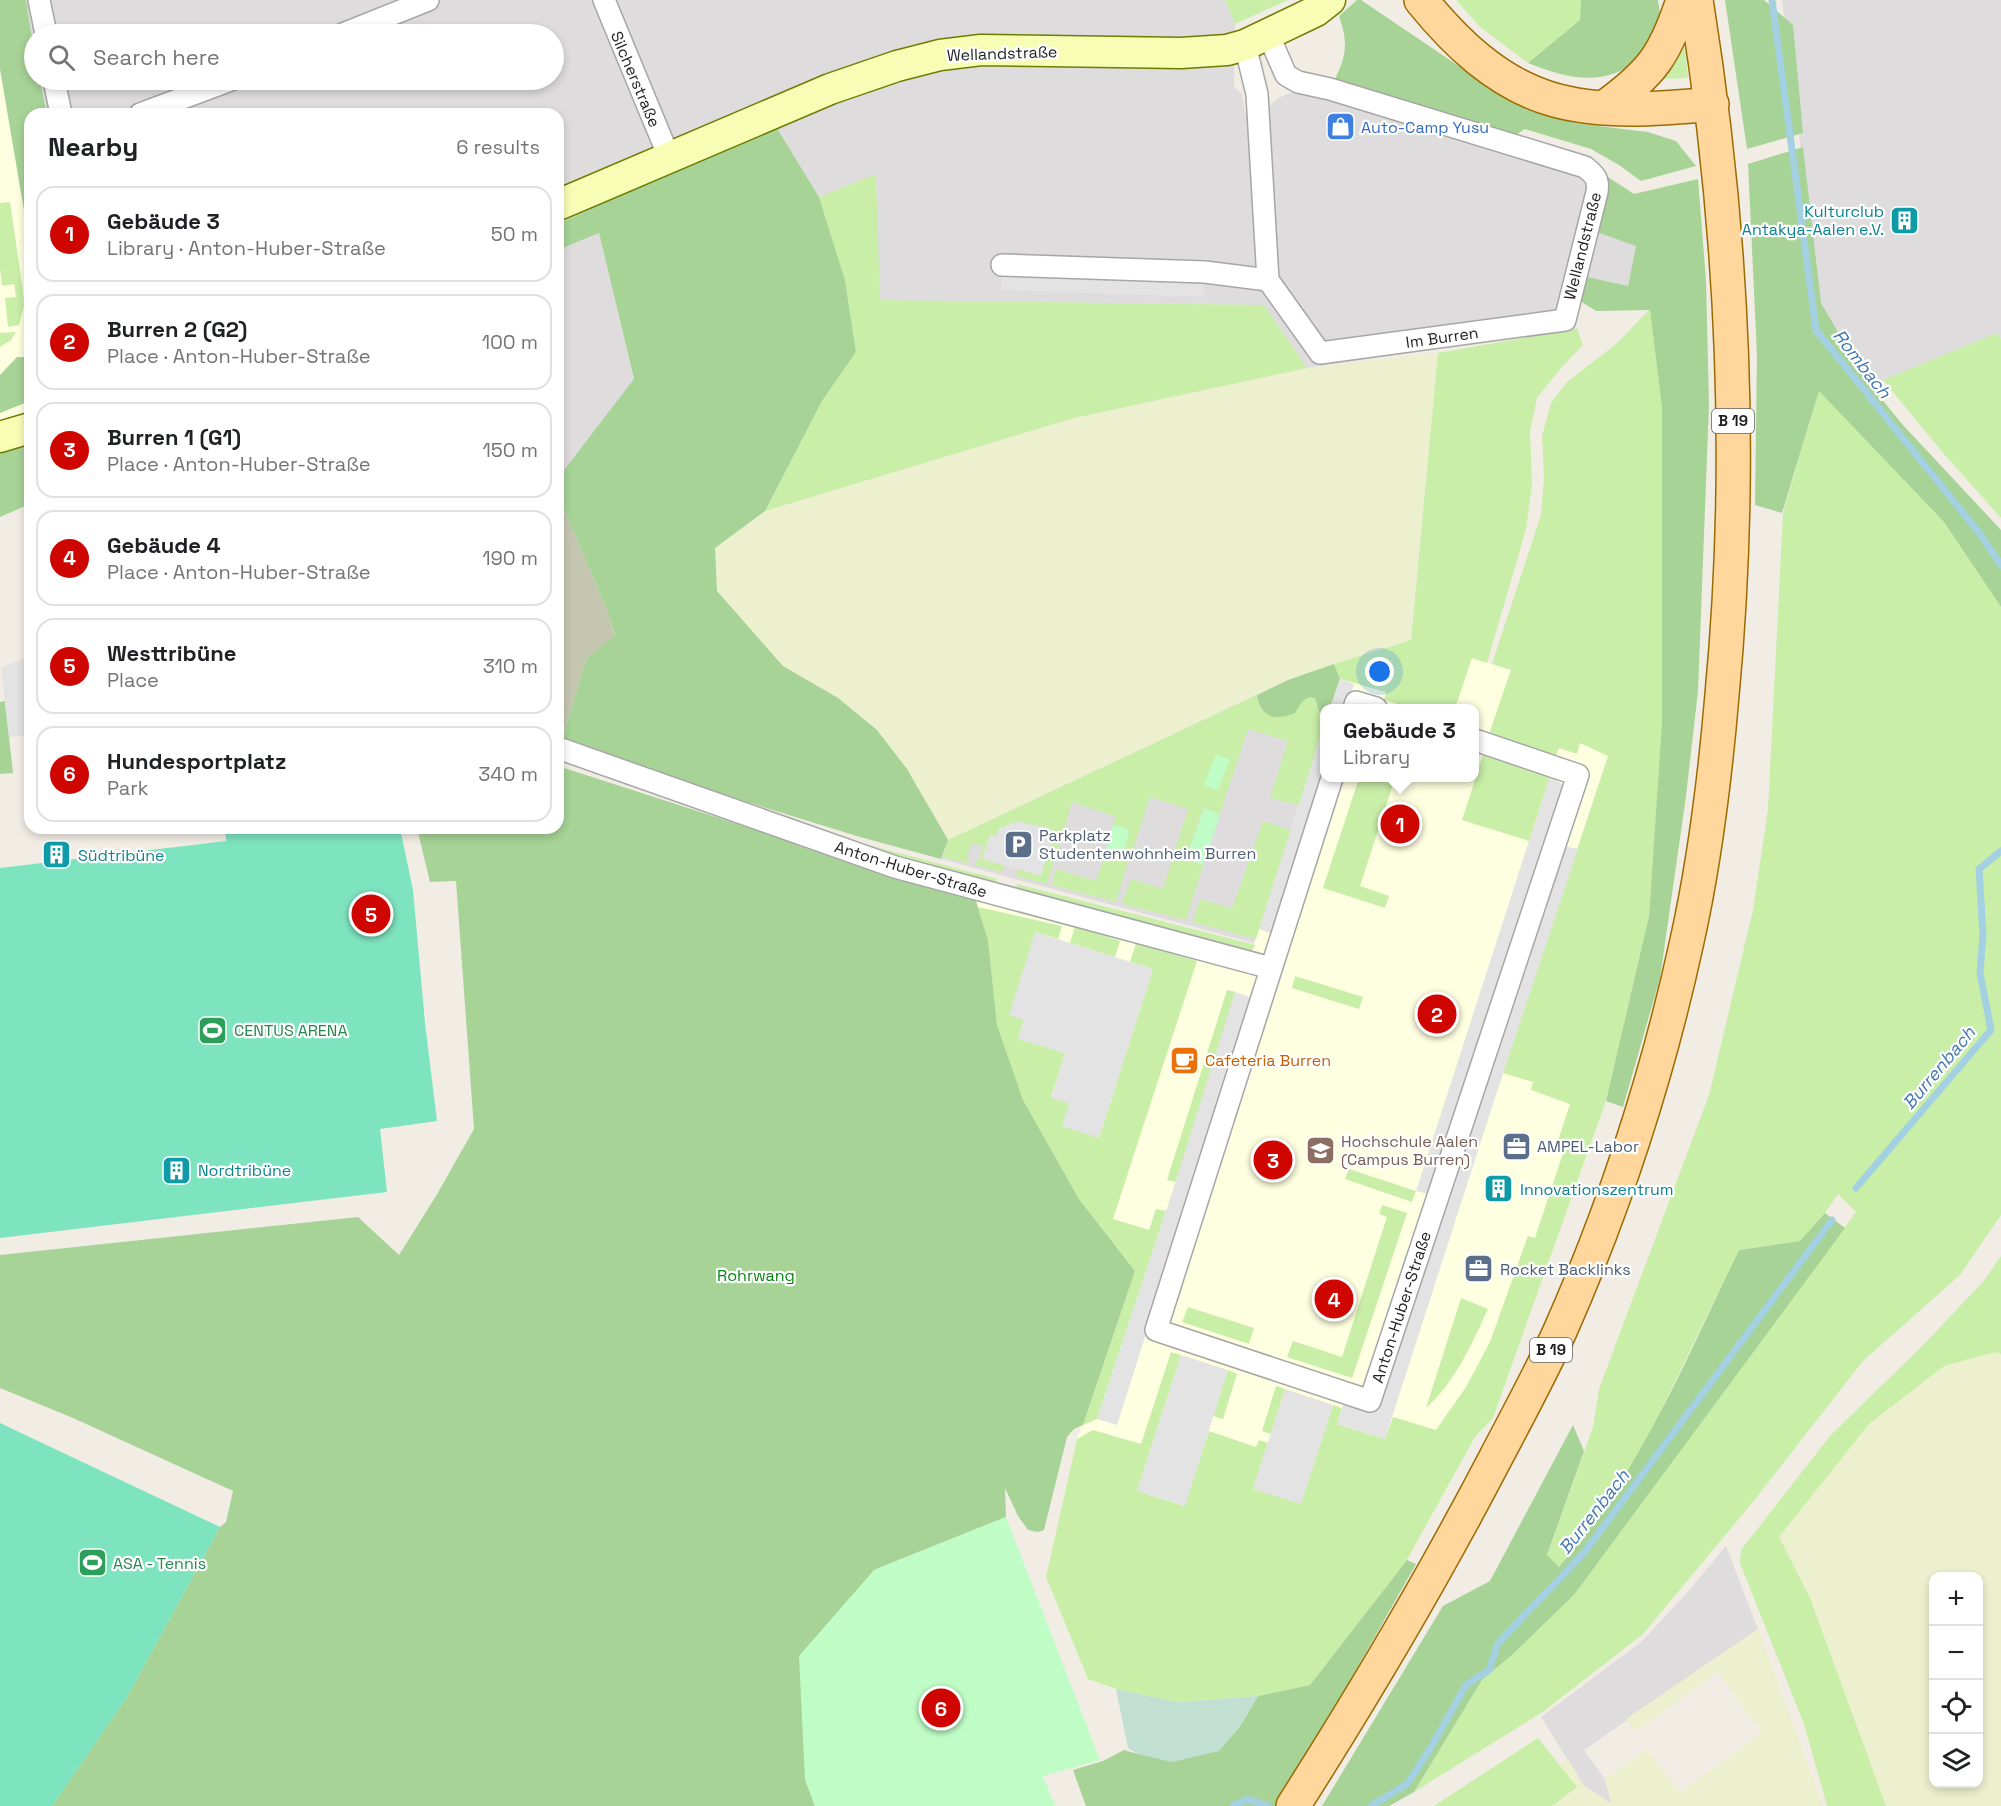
<!DOCTYPE html>
<meta charset="utf-8">
<style>
:root{--surface:#fff;--page:#f6f6f6;--text:#202124;--muted:#757577;--line:#e0e0e0;--accent:#cf0500}
body{margin:0;font-family:"Space Grotesk",sans-serif;background:var(--page);color:var(--text)}
.controls{position:absolute;right:18px;bottom:18px;display:grid;overflow:hidden;border-radius:12px;box-shadow:0 3px 9px #0003}
.controls button{width:54px;height:54px;display:grid;place-items:center;padding:0;border:0;border-bottom:2px solid var(--line);background:var(--surface);color:var(--text);font:30px sans-serif}
.you{position:absolute;left:1380px;top:672px;width:21px;height:21px;margin:-15px;border:4px solid #fff;border-radius:50%;background:#1a73e8;box-shadow:0 0 0 9px #1a73e833}
.badge{display:grid;place-items:center;width:39px;height:39px;border-radius:50%;background:var(--accent);color:#fff;font-size:20px;font-weight:700}
.pin{position:absolute;translate:-50% -50%;border:3px solid #fff;box-shadow:0 2px 6px #0006}
.popup{position:absolute;left:1320px;top:704px;width:159px;height:78px;box-sizing:border-box;display:grid;place-content:center;border-radius:12px;background:var(--surface);filter:drop-shadow(0 2px 4px #0005);font-size:20px;white-space:nowrap;color:var(--muted)}
.popup b{font-size:22px;color:var(--text)}
.popup::after{content:'';position:absolute;left:50%;top:100%;margin-left:-12px;border:12px solid transparent;border-top-color:var(--surface)}
.list{margin:0;padding:0;list-style:none}
h2{display:flex;justify-content:space-between;align-items:center;height:78px;margin:0;padding:0 24px;font-size:26px}
h2 small{font-size:20px;font-weight:400;color:var(--muted)}
.list li{display:grid;grid-template-columns:39px 1fr auto;gap:18px;align-items:center;box-sizing:border-box;height:96px;margin:0 12px 12px;padding:0 12px;border:2px solid var(--line);border-radius:18px}
.list b{display:block;font-size:22px;white-space:nowrap}
.list p{margin:0;font-size:20px;white-space:nowrap;color:var(--muted)}
.list em{font-size:20px;font-style:normal;color:var(--muted)}
.icon{flex:none;width:33px;height:33px;fill:none;stroke:currentColor;stroke-width:2;stroke-linecap:round;stroke-linejoin:round}
.map{position:relative;flex:none;width:2001px;height:1806px;overflow:hidden}
.search{position:absolute;background:var(--surface);box-shadow:0 3px 9px #0003;left:24px;top:24px;width:540px;height:66px;display:flex;align-items:center;gap:15px;box-sizing:border-box;padding:0 21px;border-radius:33px;color:var(--muted);font-size:22px}
.panel{position:absolute;background:var(--surface);box-shadow:0 3px 9px #0003;left:24px;top:108px;width:540px;height:726px;border-radius:18px}
.map>svg:first-child{display:block}
.residential{fill:#dedcdc;fill-rule:evenodd}
.education{fill:#feffe0}
.construction{fill:#c5c6b0}
.farmland{fill:#edf0cf;fill-rule:evenodd}
.grass{fill:#c9eea8}
.forest{fill:#a7d397}
.wetland{fill:#c1e0d2}
.park{fill:#c0fdc6}
.pitch{fill:#7ee4bf}
.parking{fill:#e3e3e3}
.lines{fill:none;stroke-linecap:round;stroke-linejoin:round}
.stream{stroke:#a3d1e1;stroke-width:7}
.street-casing{stroke:#a6a6a6;stroke-width:24}
.secondary-casing{stroke:#6d7d00;stroke-width:33}
.primary-casing{stroke:#9b6b00;stroke-width:36}
.street{stroke:#fff;stroke-width:21}
.secondary{stroke:#f8fdb6;stroke-width:30}
.primary{stroke:#ffd69c;stroke-width:33}
.labels{text-anchor:middle;stroke-width:4.5;stroke-linejoin:round;paint-order:stroke}
.shield{fill:#fff;stroke:#626262;stroke-width:1.5}
.shield-label{font-size:15px;font-weight:bold;fill:#1f1f1f}
.street-label{font-size:16px;fill:#1f1f1f;stroke:#fff}
.shop-label{font-size:16px;fill:#366cbe;stroke:#fff;text-anchor:start}
.culture-label{font-size:16px;fill:#0d838f;stroke:#fff;text-anchor:start}
.service-label{font-size:16px;fill:#4e5e75;stroke:#fff;text-anchor:start}
.leisure-label{font-size:16px;fill:#27864d;stroke:#fff;text-anchor:start}
.food-label{font-size:16px;fill:#c56008;stroke:#fff;text-anchor:start}
.education-label{font-size:16px;fill:#785e54;stroke:#fff;text-anchor:start}
.park-label{font-size:16px;fill:#058612;stroke:#fff}
.water-label{font-size:18px;font-style:italic;fill:#4276ae;stroke:#fff}
</style>
<div class="map">
<svg width="2001" height="1806" viewBox="0 0 2001 1806">
<rect width="100%" height="100%" fill="#f1ede5"/>
<!-- residential -->
<path class="residential" d="M0 0H1225L1235 24 1234 87 1242 94 1245 113 1267 112 1271 105 1277 99 1287 94 1298 93 1328 99 1595 175 1636 246 1628 286 1583 276 1569 329 1307 368 1264 305 879 300 876 174 819 197 775 125 558 195V114H30ZM34 34H554V80H34Z
M1782 0H2001V339L1997 333 1866 387 1820 304Z
M599 233 634 380 558 478V250Z
M1334 664 1330 708H1325V724L1254 943 941 859 948 840 1288 680Z
M1726 1546 1758 1629 1584 1750 1605 1779 1612 1804 1584 1786 1541 1717 1641 1642 1685 1595Z"/>
<!-- education -->
<path class="education" d="M0 0H26L34 50V80H40L47 114H30V422L0 431Z
M1410 640 1512 670 1662 721 1606 1101 1493 1418 1475 1437 1407 1560 1258 1696 1116 1689 1088 1679 1046 1577 1077 1439 1117 1326 988 940 976 901 1246 965 1262 922 1325 724V778H1475V708H1330L1340 679 1334 664Z"/>
<!-- construction -->
<path class="construction" d="M558 495 607 610 615 637 586 659 562 740 558 738Z"/>
<!-- farmland -->
<path class="farmland" d="M1438 353 1410 640 1288 680 948 840 932 812 838 698 783 666 717 591 715 548 765 511 1075 418 1307 368Z
M1995 1352 2001 1354V1806H1886L1810 1598 1778 1537 1869 1424 1944 1366ZM1934 1576H1978V1784H1934Z
M1758 1629 1823 1806H1505L1568 1759 1584 1786 1611 1803 1605 1779 1647 1749 1680 1792 1762 1733 1718 1672 1635 1732 1626 1719Z"/>
<!-- grass -->
<path class="grass" d="M1225 0H1288L1235 24Z
M1456 0H1581L1580 20 1528 63 1480 27Z
M1683 48 1685 49 1688 78 1662 79 1660 75Z
M876 174 880 300 1264 305 1307 368 1074 418 765 511 822 401 856 352 845 280 819 197Z
M10 202 23 292 24 305 19 325 8 327 5 298 16 297 14 284 2 286 0 268V203Z
M1650 309 1662 408V721L1649 916 1606 1101 1493 1418 1475 1437 1407 1560 1310 1685 1258 1696 1178 1702 1116 1689 1088 1679 1046 1577 1077 1439 1093 1430 1141 1444 1171 1352 1181 1355 1137 1491 1184 1506 1209 1431 1256 1447 1259 1440 1268 1443 1253 1489 1301 1503 1333 1405 1342 1408 1337 1424 1385 1439 1393 1417 1436 1430 1466 1387 1490 1342 1528 1236 1535 1238 1566 1144 1558 1141 1570 1104 1531 1090 1533 1082 1503 1073 1608 756 1580 743 1577 754 1559 748 1556 755 1489 734 1511 670 1492 664 1541 515 1544 478 1542 436 1551 403 1567 382 1616 344Z
M1577 328 1583 345 1561 368 1537 398 1530 431 1532 485 1526 529 1487 663 1472 658 1455 708H1411L1384 700 1386 692 1340 679 1334 664 1411 640 1438 353Z
M16 332 11 340 0 347V333Z
M1997 333 2001 339V518L1944 454 1883 380Z
M1819 390 1944 522 2001 607V1215L1960 1275 1863 1361 1752 1503 1643 1634 1544 1711 1414 1792 1482 1680 1513 1654 1574 1595 1856 1212 1838 1194 1825 1213 1800 1241 1739 1250 1642 1449 1603 1512 1559 1567 1547 1556 1593 1427 1599 1389 1709 1095 1753 910 1768 809 1783 513Z
M1257 695 1262 711 1300 704 1308 697H1314L1319 711 1325 720 1299 805 1270 798 1288 741 1248 729 1220 814 1203 808 1186 859 1203 865 1186 920 1122 904 1131 879 1163 889 1188 809 1150 797 1131 855 1123 852 1130 830 1113 825 1116 817 1072 802 1056 856 1047 853 1053 830 990 835 982 859 1004 865 1002 872 975 865 976 860 979 861 983 846 972 843 967 857 969 858 967 863 943 857 948 840Z
M1483 755 1550 776 1529 841 1462 820Z
M1359 778H1395L1360 886 1389 896 1385 908 1323 888Z
M1263 821 1291 830 1256 939 1192 922 1200 899 1232 909Z
M827 834 997 879 995 885 827 836Z
M1105 854 1128 861 1116 902 1052 885 1056 869 1096 881Z
M1046 859 1054 861 1047 884 1016 876 1018 869 1040 876Z
M1017 884 1255 945 1252 951 1016 889Z
M978 907 1062 926 1058 939 1035 932 1024 1020 1018 1038 1065 1053 1051 1097 1069 1103 1099 1138 1153 969 1130 962 1136 943 1197 961 1113 1219 1149 1230 1156 1209 1166 1211 1097 1419 1083 1425 1135 1271 1079 1199 1023 1100 997 1025 988 940Z
M1075 926 1120 941 1115 957 1070 943Z
M1295 976 1363 997 1359 1009 1292 988Z
M1227 990 1236 992 1176 1182 1167 1180Z
M1349 1169 1416 1191 1412 1202 1345 1179Z
M1382 1205 1407 1213 1352 1378 1287 1357 1293 1341 1342 1357 1387 1217 1379 1214Z
M2001 1256V1354L1995 1352 1944 1366 1869 1424 1779 1537 1810 1598 1886 1806H1827L1804 1724 1740 1563 1741 1550 1830 1436 1923 1345 1983 1282Z
M1461 1298 1488 1309C1471 1345 1456 1381 1426 1408Z
M1188 1307 1254 1328 1249 1344 1182 1322Z
M1228 1370 1237 1374 1223 1419 1213 1416Z
M1276 1386 1285 1389 1271 1434 1262 1431Z
M1538 1738 1577 1787 1552 1806H1434Z"/>
<!-- forest -->
<path class="forest" d="M0 0H26L34 50V80H40L47 114H30V246L0 69Z
M1357 0H1361L1512 102 1574 123 1648 132 1676 141 1696 166 1641 181 1619 165 1591 149 1525 129 1505 142 1330 89C1345 59 1350 48 1339 16Z
M1581 0H1658C1659 8 1662 20 1660 28 1657 40 1649 50 1640 58 1606 88 1567 79 1528 63L1580 20Z
M1725 0H1764L1793 25 1803 133 1747 149Z
M775 125 819 197 845 280 856 352 822 401 765 511 715 548 717 591 783 666 838 698 877 730 907 769 948 840 941 859 860 837 705 789 562 740 586 659 615 636 607 610 558 495V478L634 379 599 233 558 250V224Z
M1803 147 1821 303 1864 377 1902 424 2001 530V607L1944 522 1819 391 1782 513 1755 505 1757 355 1748 164Z
M1608 177 1634 194 1698 179 1706 280 1709 404 1698 691 1686 796 1660 978 1623 1107 1606 1101 1649 916 1662 721V408L1650 310 1596 311 1577 299 1583 276 1628 286 1636 246 1594 231Z
M17 357H30V401L0 413V375Z
M30 437V504L0 517V447Z
M1334 664 1340 679 1330 708H1325V720L1319 711 1315 698C1305 694 1300 705 1295 713 1275 721 1261 718 1257 695L1288 680Z
M5 701 13 773 0 774V702Z
M558 766 976 901 988 940 997 1025 1023 1100 1079 1199 1135 1271 1083 1425 1074 1429 1067 1437 1044 1530 1038 1532 1028 1530 1018 1516 1005 1488 1006 1517 874 1570 805 1779 815 1806H52L127 1697 220 1527 226 1522 233 1491 73 1418 0 1388V1255L358 1217 399 1255 436 1196 474 1129 456 881 430 882 417 828H558Z
M1825 1213 1845 1228 1574 1595 1513 1654 1482 1680 1414 1792 1389 1806H1322L1443 1606 1490 1581 1573 1425 1584 1451 1547 1555 1559 1567C1639 1474 1686 1359 1739 1250L1800 1241Z
M1407 1560 1416 1564 1279 1806H1086L1073 1770 1103 1761 1124 1750 1138 1754 1239 1728 1258 1696 1310 1685Z"/>
<!-- wetland -->
<path class="wetland" d="M1116 1689 1178 1702 1258 1696 1239 1728 1219 1751 1172 1762 1138 1754 1128 1748Z"/>
<!-- park -->
<path class="park" d="M1216 754 1230 759 1218 790 1204 785Z
M1204 808 1220 814 1203 865 1186 859Z
M1113 825 1130 830 1121 859 1105 854Z
M1006 1517 1100 1760 1043 1776 1055 1806H815L805 1779 799 1656 874 1570Z"/>
<!-- pitch -->
<path class="pitch" d="M225 828H400L413 890 425 1023 437 1121 380 1129 387 1192 0 1238V868L226 841Z
M0 1423 220 1527 127 1697 52 1806H0Z"/>
<!-- parking -->
<path class="parking" d="M1002 265 1205 272 1204 297 1001 290Z
M30 656V735L9 737 1 668Z
M1340 679 1354 684 1346 708H1330Z
M1325 724V776L1275 935 1259 929Z
M1550 776 1572 791 1554 844 1578 849 1494 1101 1385 1439 1337 1424 1347 1393 1370 1401 1437 1196 1416 1191Z
M1018 821 1054 830 1041 876 982 859 990 835 997 836 999 828Z
M1035 932 1153 969 1099 1138 1062 1126 1069 1103 1051 1098 1065 1053 1018 1039 1024 1020 1009 1015Z
M1235 992 1253 998 1117 1425 1097 1419 1173 1190Z
M1181 1355 1228 1370 1185 1506 1137 1491Z
M1285 1389 1333 1405 1301 1504 1253 1489Z"/>
<g class="lines">
<!-- stream -->
<path class="stream" d="M1772 0 1816 330 1980 534 2001 565
M1856 1188 1991 1030 1980 973 1983 935 1979 869 2001 851
M1233 1806 1248 1799 1268 1806
M1371 1806 1407 1784 1430 1749 1466 1685 1489 1670 1498 1643 1583 1554 1832 1220"/>
<defs>
<path id="street" d="M39 0 46 34
M604 0 669 157
M343 34 428 0
M1245 45 1257 94 1268 280 1320 353 1565 320 1597 192C1599 179 1595 175 1585 167L1330 89 1298 82 1286 75 1268 34
M54 80 61 114
M140 114 231 80
M1002 265 1205 272 1268 280
M1354 708 1356 702 1376 708
M558 748 895 867 1271 968
M1332 778 1156 1330 1370 1401 1578 775 1475 740"/>
<path id="secondary" d="M558 205 830 89 897 66 940 55 981 50 1181 53 1227 50 1245 45 1316 11 1330 0
M0 437 30 428"/>
<path id="primary" d="M1421 0C1455 42 1497 83 1551 99 1601 114 1661 109 1712 104
M1605 107C1652 73 1665 55 1683 0
M1293 1806C1365 1693 1433 1578 1495 1459 1517 1417 1540 1375 1560 1331 1615 1207 1658 1074 1687 941 1705 860 1715 778 1722 695 1744 463 1733 230 1696 0"/>
</defs>
<!-- street casing -->
<use href="#street" class="street-casing"/>
<!-- secondary casing -->
<use href="#secondary" class="secondary-casing"/>
<!-- primary casing -->
<use href="#primary" class="primary-casing"/>
<!-- street -->
<use href="#street" class="street"/>
<!-- secondary -->
<use href="#secondary" class="secondary"/>
<!-- primary -->
<use href="#primary" class="primary"/>
</g>
<!-- icons -->
<defs>
<symbol id="shop-square" viewBox="-11 -11 22 22"><rect x="-9" y="-9" width="18" height="18" rx="4" fill="#3f7fe0" stroke="#fff"/><path d="M-5-2.5h2.3a2.7 3.5 0 0 1 5.4 0H5L5.5 6h-11ZM-1.5-2.5h3a1.5 2.3 0 0 0-3 0Z" fill="#fff"/></symbol>
<symbol id="building-square" viewBox="-11 -11 22 22"><rect x="-9" y="-9" width="18" height="18" rx="4" fill="#0f9aa8" stroke="#fff"/><path d="M-4-6H4V6H1V3H-1V6H-4ZM-2.5-4.3h1.7v1.8h-1.7ZM.8-4.3h1.7v1.8H.8ZM-2.5-1h1.7V.8h-1.7ZM.8-1h1.7V.8H.8Z" fill="#fff"/></symbol>
<symbol id="parking-square" viewBox="-11 -11 22 22"><rect x="-9" y="-9" width="18" height="18" rx="4" fill="#5c6f8a" stroke="#fff"/><path d="M-3.5-5.5H1a3.5 3.5 0 0 1 0 7H-1V5.5H-3.5ZM-1-3.4V-.6H.8a1.4 1.4 0 0 0 0-2.8Z" fill="#fff"/></symbol>
<symbol id="stadium-square" viewBox="-11 -11 22 22"><rect x="-9" y="-9" width="18" height="18" rx="4" fill="#2e9e5b" stroke="#fff"/><path d="M0-5a6.5 5 0 1 0 0 10a6.5 5 0 1 0 0-10ZM-3.5-1.8h7v3.6h-7Z" fill="#fff"/></symbol>
<symbol id="cafe-square" viewBox="-11 -11 22 22"><rect x="-9" y="-9" width="18" height="18" rx="4" fill="#e8710a" stroke="#fff"/><path d="M-5.5-4.5H6V0H3Q3 3.5 0 3.5H-2.5Q-5.5 3.5-5.5 0ZM3-3.2v2h1.7v-2ZM-6 4.5H4V6H-6Z" fill="#fff"/></symbol>
<symbol id="office-square" viewBox="-11 -11 22 22"><rect x="-9" y="-9" width="18" height="18" rx="4" fill="#5c6f8a" stroke="#fff"/><path d="M-6-3h4V-5.5h4V-3h4V5H-6ZM-1-4.5V-3h2v-1.5ZM-6 0V1H6V0Z" fill="#fff"/></symbol>
<symbol id="university-square" viewBox="-11 -11 22 22"><rect x="-9" y="-9" width="18" height="18" rx="4" fill="#8d6e63" stroke="#fff"/><path d="M0-5L7-2L0 1L-7-2ZM-4 1L0 2.5L4 1V4Q0 6-4 4Z" fill="#fff"/></symbol>
</defs>
<g fill-rule="evenodd">
<use href="#shop-square" x="1324" y="110" width="33" height="33"/>
<use href="#building-square" x="1888" y="204" width="33" height="33"/>
<use href="#parking-square" x="1002" y="828" width="33" height="33"/>
<use href="#building-square" x="40" y="838" width="33" height="33"/>
<use href="#stadium-square" x="196" y="1014" width="33" height="33"/>
<use href="#cafe-square" x="1168" y="1044" width="33" height="33"/>
<use href="#office-square" x="1500" y="1130" width="33" height="33"/>
<use href="#university-square" x="1304" y="1134" width="33" height="33"/>
<use href="#building-square" x="160" y="1154" width="33" height="33"/>
<use href="#building-square" x="1482" y="1172" width="33" height="33"/>
<use href="#office-square" x="1462" y="1252" width="33" height="33"/>
<use href="#stadium-square" x="76" y="1546" width="33" height="33"/>
</g>
<g class="labels">
<!-- shield labels -->
<g class="shield">
<rect x="1712" y="409" width="42" height="24" rx="4.5"/>
<rect x="1530" y="1338" width="42" height="24" rx="4.5"/>
</g>
<g class="shield-label">
<text x="1733" y="426">B 19</text>
<text x="1551" y="1355">B 19</text>
</g>
<!-- street labels -->
<g class="street-label">
<text transform="translate(1002 53) rotate(-2)" y="6">Wellandstraße</text>
<text transform="translate(636 79) rotate(67)" y="6">Silcherstraße</text>
<text transform="translate(1582 246) rotate(-76)" y="6">Wellandstraße</text>
<text transform="translate(1442 337) rotate(-8)" y="6">Im Burren</text>
<text transform="translate(911 869) rotate(17)" y="6">Anton-Huber-Straße</text>
<text transform="translate(1401 1307) rotate(-72)" y="6">Anton-Huber-Straße</text>
</g>
<!-- shop labels -->
<g class="shop-label">
<text x="1361" y="133">Auto-Camp Yusu</text>
</g>
<!-- culture labels -->
<g class="culture-label">
<text x="1884" y="217" text-anchor="end">Kulturclub<tspan x="1884" dy="18">Antakya-Aalen e.V.</tspan></text>
<text x="78" y="861">Südtribüne</text>
<text x="198" y="1176">Nordtribüne</text>
<text x="1520" y="1195">Innovationszentrum</text>
</g>
<!-- service labels -->
<g class="service-label">
<text x="1039" y="841">Parkplatz<tspan x="1039" dy="18">Studentenwohnheim Burren</tspan></text>
<text x="1537" y="1152">AMPEL-Labor</text>
<text x="1500" y="1275">Rocket Backlinks</text>
</g>
<!-- leisure labels -->
<g class="leisure-label">
<text x="234" y="1036">CENTUS ARENA</text>
<text x="113" y="1569">ASA - Tennis</text>
</g>
<!-- food labels -->
<g class="food-label">
<text x="1205" y="1066">Cafeteria Burren</text>
</g>
<!-- education labels -->
<g class="education-label">
<text x="1341" y="1147">Hochschule Aalen<tspan x="1341" dy="18">(Campus Burren)</tspan></text>
</g>
<!-- park labels -->
<g class="park-label">
<text x="756" y="1281">Rohrwang</text>
</g>
<!-- water labels -->
<g class="water-label">
<text transform="translate(1862 364) rotate(52)" y="6">Rombach</text>
<text transform="translate(1939 1068) rotate(-50)" y="6">Burrenbach</text>
<text transform="translate(1594 1512) rotate(-52)" y="6">Burrenbach</text>
</g>
</g>
</svg>
<div class="controls">
<button>+</button>
<button>−</button>
<button><svg class="icon" aria-label="locate" viewBox="0 0 24 24"><circle cx="12" cy="12" r="6"/><path d="M12 2v4M12 18v4M2 12h4M18 12h4"/></svg></button>
<button><svg class="icon" aria-label="layers" viewBox="0 0 24 24"><path d="M12 4l9 5-9 5-9-5zM3 14l9 5 9-5"/></svg></button>
</div>
<div class="you"></div>
<div class="pin badge" style="left:1400px;top:824px">1</div>
<div class="popup"><b>Gebäude 3</b>Library</div>
<div class="pin badge" style="left:1437px;top:1014px">2</div>
<div class="pin badge" style="left:1273px;top:1160px">3</div>
<div class="pin badge" style="left:1334px;top:1299px">4</div>
<div class="pin badge" style="left:371px;top:914px">5</div>
<div class="pin badge" style="left:941px;top:1708px">6</div>
<div class="search"><svg class="icon" aria-label="search" viewBox="0 0 24 24"><circle cx="10" cy="10" r="6"/><path d="M15 15l6 6"/></svg>Search here</div>
<section class="panel">
<h2>Nearby<small>6 results</small></h2>
<ul class="list">
<li><span class="badge">1</span><div><b>Gebäude 3</b><p>Library · Anton-Huber-Straße</p></div><em>50 m</em></li>
<li><span class="badge">2</span><div><b>Burren 2 (G2)</b><p>Place · Anton-Huber-Straße</p></div><em>100 m</em></li>
<li><span class="badge">3</span><div><b>Burren 1 (G1)</b><p>Place · Anton-Huber-Straße</p></div><em>150 m</em></li>
<li><span class="badge">4</span><div><b>Gebäude 4</b><p>Place · Anton-Huber-Straße</p></div><em>190 m</em></li>
<li><span class="badge">5</span><div><b>Westtribüne</b><p>Place</p></div><em>310 m</em></li>
<li><span class="badge">6</span><div><b>Hundesportplatz</b><p>Park</p></div><em>340 m</em></li>
</ul>
</section>
</div>
